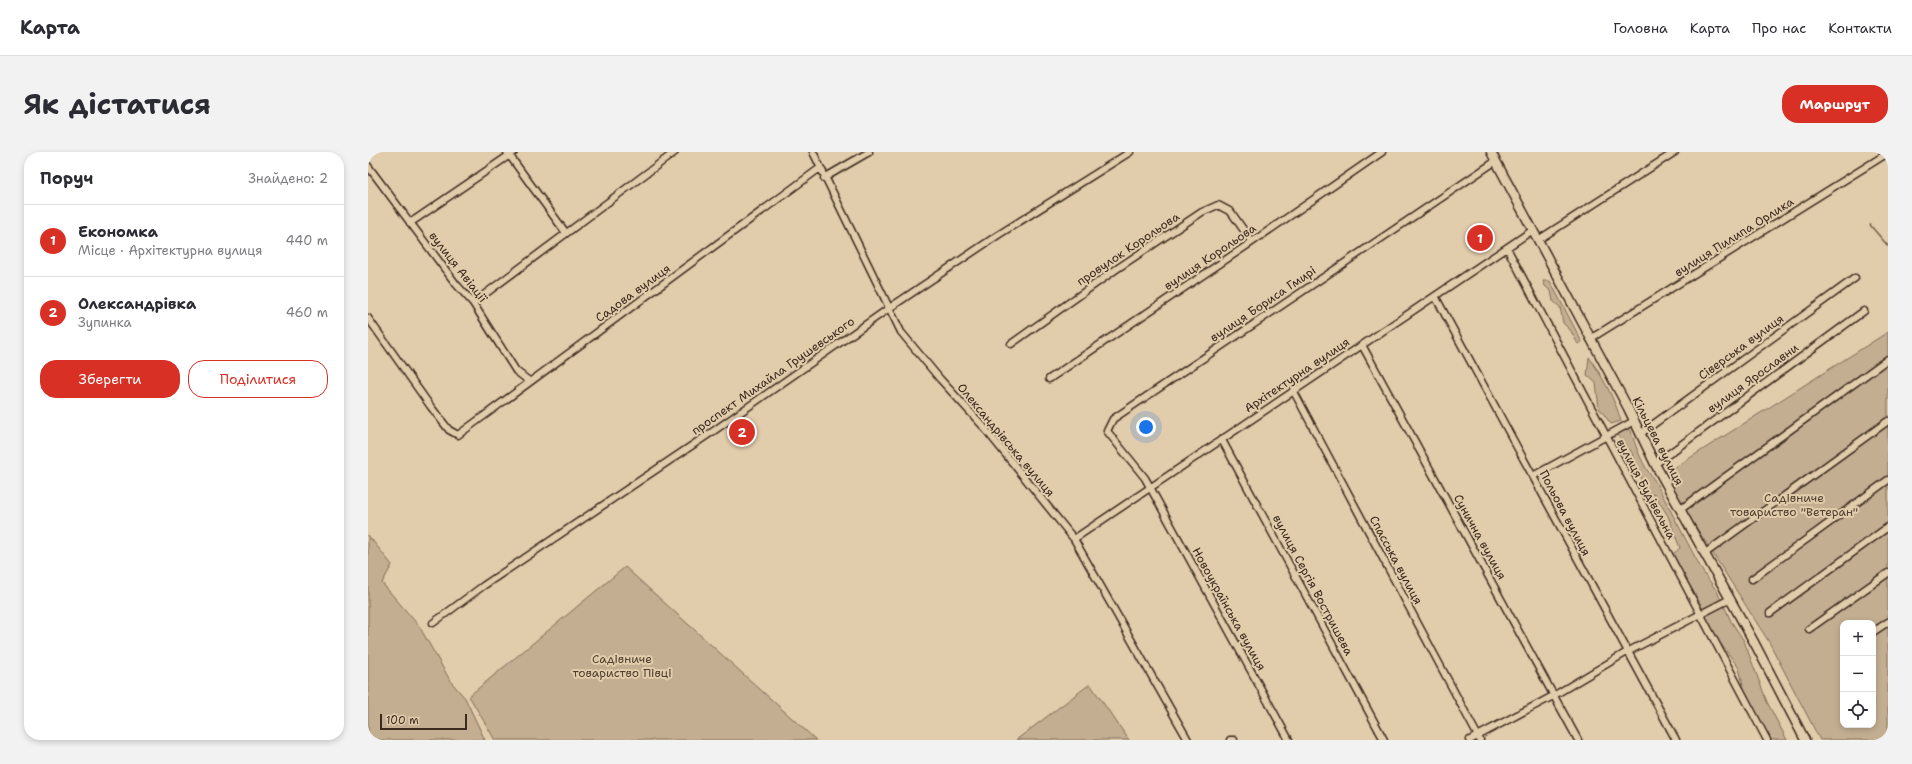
<!DOCTYPE html>
<html lang="uk">
<meta charset="utf-8">
<style>
:root{--surface:#fff;--page:#f2f2f3;--text:#2b2b33;--muted:#7c7c81;--line:#e1e1e2;--accent:#d93025}
body{margin:0;font-family:"Shantell Sans",sans-serif;background:var(--page);color:var(--text)}
.controls{position:absolute;right:12px;bottom:12px;display:grid;overflow:hidden;border-radius:8px;box-shadow:0 2px 6px #0003}
.controls button{width:36px;height:36px;display:grid;place-items:center;padding:0;border:0;border-bottom:1px solid var(--line);background:var(--surface);color:var(--text);font:20px sans-serif}
.scale{position:absolute;left:12px;bottom:10px;width:87px;box-sizing:border-box;padding-left:4px;border:2px solid #3b2a1e;border-top:0;font-size:11px;line-height:14px;white-space:nowrap;color:#3b2a1e;-webkit-text-stroke:3px #e1ccab;paint-order:stroke}
.you{position:absolute;left:778px;top:275px;width:14px;height:14px;margin:-10px;border:3px solid #fff;border-radius:50%;background:#1a73e8;box-shadow:0 0 0 6px #1a73e833}
.badge{display:grid;place-items:center;width:26px;height:26px;border-radius:50%;background:var(--accent);color:#fff;font-size:13px;font-weight:700}
.pin{position:absolute;translate:-50% -50%;border:2px solid #fff;box-shadow:0 1px 4px #0006}
.list{margin:0;padding:0;list-style:none}
h2{display:flex;justify-content:space-between;align-items:center;height:52px;margin:0;padding:0 16px;font-size:17px}
h2 small{font-size:13px;font-weight:400;color:var(--muted)}
.list li{display:grid;grid-template-columns:26px 1fr auto;gap:12px;align-items:center;box-sizing:border-box;height:72px;padding:0 16px;border-top:1px solid var(--line)}
.list b{display:block;font-size:15px;white-space:nowrap}
.list p{margin:0;font-size:13px;white-space:nowrap;color:var(--muted)}
.list em{font-size:13px;font-style:normal;color:var(--muted)}
.actions{display:flex;gap:8px;padding:12px 16px}
.actions a{flex:1;padding:9px 0;border:1px solid var(--accent);border-radius:16px;text-align:center;font-size:14px;color:var(--accent)}
.actions .main{background:var(--accent);color:#fff}
.icon{flex:none;width:22px;height:22px;fill:none;stroke:currentColor;stroke-width:2;stroke-linecap:round;stroke-linejoin:round}
.map{position:relative;flex:none;width:1520px;height:588px;overflow:hidden;border-radius:16px}
header{display:flex;align-items:center;gap:24px;box-sizing:border-box;height:56px;padding:0 20px;background:var(--surface);border-bottom:1px solid var(--line)}
header strong{font-size:19px}
nav{display:flex;gap:22px;margin-inline-start:auto;font-size:14px}
.intro{display:flex;align-items:center;justify-content:space-between;box-sizing:border-box;height:96px;padding:0 24px}
h1{margin:0;font-size:28px}
.button{padding:10px 18px;border-radius:16px;background:var(--accent);color:#fff;font-size:14px;font-weight:700}
main{display:flex;gap:24px;padding:0 24px}
aside{flex:1;background:var(--surface);border-radius:16px;box-shadow:0 2px 6px #0003}
.map>svg:first-child{display:block}
.green{fill:#c3ae91;stroke:#7f6c58;fill-rule:evenodd}
.lines{fill:none;stroke-linecap:round;stroke-linejoin:round}
.stream{stroke:#73614e;stroke-width:1.5}
.minor-casing{stroke:#3b2a1e;stroke-width:9}
.major-casing{stroke:#3b2a1e;stroke-width:11}
.minor{stroke:#e1ccab;stroke-width:6}
.major{stroke:#e1ccab;stroke-width:8}
.labels{text-anchor:middle;stroke-width:4;stroke-linejoin:round;paint-order:stroke}
.street-label{font-size:12px;fill:#3b2a1e;stroke:#e1ccab}
.park-label{font-size:12px;fill:#4f3e2f;stroke:#e1ccab}
</style>
<header>
<strong>Карта</strong>
<nav><a>Головна</a><a>Карта</a><a>Про нас</a><a>Контакти</a></nav>
</header>
<div class="intro"><h1>Як дістатися</h1><a class="button">Маршрут</a></div>
<main>
<aside>
<h2>Поруч<small>Знайдено: 2</small></h2>
<ul class="list">
<li><span class="badge">1</span><div><b>Економка</b><p>Місце · Архітектурна вулиця</p></div><em>440 m</em></li>
<li><span class="badge">2</span><div><b>Олександрівка</b><p>Зупинка</p></div><em>460 m</em></li>
</ul>
<div class="actions"><a class="main">Зберегти</a><a>Поділитися</a></div>
</aside>
<div class="map">
<svg width="1520" height="588" viewBox="0 0 1520 588">
<rect width="100%" height="100%" fill="#e1ccab"/>
<filter id="ink" filterUnits="userSpaceOnUse"><feTurbulence type="fractalNoise" baseFrequency=".025" numOctaves="2"/><feDisplacementMap in="SourceGraphic" scale="8" xChannelSelector="R" yChannelSelector="G"/><feConvolveMatrix kernelMatrix="1 2 1 2 8 2 1 2 1" color-interpolation-filters="sRGB"/></filter>
<g filter="url(#ink)">
<!-- green -->
<path class="green" d="M1175 129H1182L1214 190 1210 192 1203 179 1195 171 1192 155 1185 149 1183 139 1177 134Z
M1520 180V588H1452L1401 490 1295 323ZM1475 471H1505V573H1475Z
M1221 205C1234 224 1247 247 1253 269L1243 272 1231 256 1228 231 1219 223Z
M1262 276C1268 296 1274 313 1287 329L1335 420 1349 439 1363 469 1376 489 1399 550 1419 588H1403L1377 541 1371 516 1346 483 1332 451 1304 403 1312 396 1300 364 1287 343 1275 340 1272 322 1263 299 1248 282Z
M0 383 24 413 14 431 51 474 83 530 97 546 117 588H0Z
M257 415 448 588H127L101 544Z
M722 532 761 588H648Z"/>
<g class="lines">
<!-- stream -->
<path class="stream" d="M1502 73 1520 94"/>
<defs>
<path id="minor" d="M139 0 198 81
M445 0 533 180 572 227 614 273 706 387 820 588
M0 14 88 132 105 151 148 219 161 229
M456 26 501 0
M42 71 146 0
M1170 88 1307 0
M1139 96 1399 588
M1067 144 1308 588
M105 151 307 0
M0 166 63 255 81 278 90 283 452 16
M1222 187 1520 1
M643 192 747 118 834 60 850 53 863 60 884 90
M994 193 1210 588
M681 227 884 90 1014 0
M925 238 1112 588
M1272 282 1487 126
M854 288 1016 588
M1287 312 1496 159
M1165 324 1266 269
M1313 357 1520 207
M706 387 1165 78
M1336 402 1520 269
M1384 427 1520 328
M1402 461 1520 375
M65 471 115 434 347 278 520 157 630 83 762 0
M1441 477 1520 421
M1505 480 1520 470
M862 588H866
M921 588 777 326 739 279 745 267 1128 9
M1102 588 1185 544 1259 500 1362 447"/>
<path id="major" d="M1123 0 1260 256 1287 312 1387 492 1437 588"/>
</defs>
<!-- minor casing -->
<use href="#minor" class="minor-casing"/>
<!-- major casing -->
<use href="#major" class="major-casing"/>
<!-- minor -->
<use href="#minor" class="minor"/>
<!-- major -->
<use href="#major" class="major"/>
</g>
</g>
<g class="labels">
<!-- street labels -->
<g class="street-label">
<text transform="translate(1366 85) rotate(-32)" y="4">вулиця Пилипа Орлика</text>
<text transform="translate(760 97) rotate(-34)" y="4">провулок Корольова</text>
<text transform="translate(842 105) rotate(-34)" y="4">вулиця Корольова</text>
<text transform="translate(90 115) rotate(52)" y="4">вулиця Авіації</text>
<text transform="translate(265 141) rotate(-36)" y="4">Садова вулиця</text>
<text transform="translate(895 152) rotate(-34)" y="4">вулиця Бориса Гмирі</text>
<text transform="translate(1373 195) rotate(-36)" y="4">Сіверська вулиця</text>
<text transform="translate(929 223) rotate(-34)" y="4">Архітектурна вулиця</text>
<text transform="translate(405 224) rotate(-35)" y="4">проспект Михайла Грушевського</text>
<text transform="translate(1385 226) rotate(-36)" y="4">вулиця Ярославни</text>
<text transform="translate(638 288) rotate(50)" y="4">Олександрівська вулиця</text>
<text transform="translate(1290 289) rotate(63)" y="4">Кільцева вулиця</text>
<text transform="translate(1278 337) rotate(62)" y="4">вулиця Будівельна</text>
<text transform="translate(1197 361) rotate(62)" y="4">Польова вулиця</text>
<text transform="translate(1112 385) rotate(61)" y="4">Сунична вулиця</text>
<text transform="translate(1028 408) rotate(62)" y="4">Спасська вулиця</text>
<text transform="translate(945 433) rotate(62)" y="4">вулиця Сергія Востришева</text>
<text transform="translate(861 457) rotate(61)" y="4">Новоукраїнська вулиця</text>
</g>
<!-- park labels -->
<g class="park-label">
<text x="1426" y="350">Садівниче<tspan x="1426" dy="14">товариство "Ветеран"</tspan></text>
<text x="254" y="511">Садівниче<tspan x="254" dy="14">товариство Півці</tspan></text>
</g>
</g>
</svg>
<div class="controls">
<button>+</button>
<button>−</button>
<button><svg class="icon" aria-label="locate" viewBox="0 0 24 24"><circle cx="12" cy="12" r="6"/><path d="M12 2v4M12 18v4M2 12h4M18 12h4"/></svg></button>
</div>
<div class="scale">100 m</div>
<div class="you"></div>
<div class="pin badge" style="left:1112px;top:86px">1</div>
<div class="pin badge" style="left:374px;top:280px">2</div>
</div>
</main>
